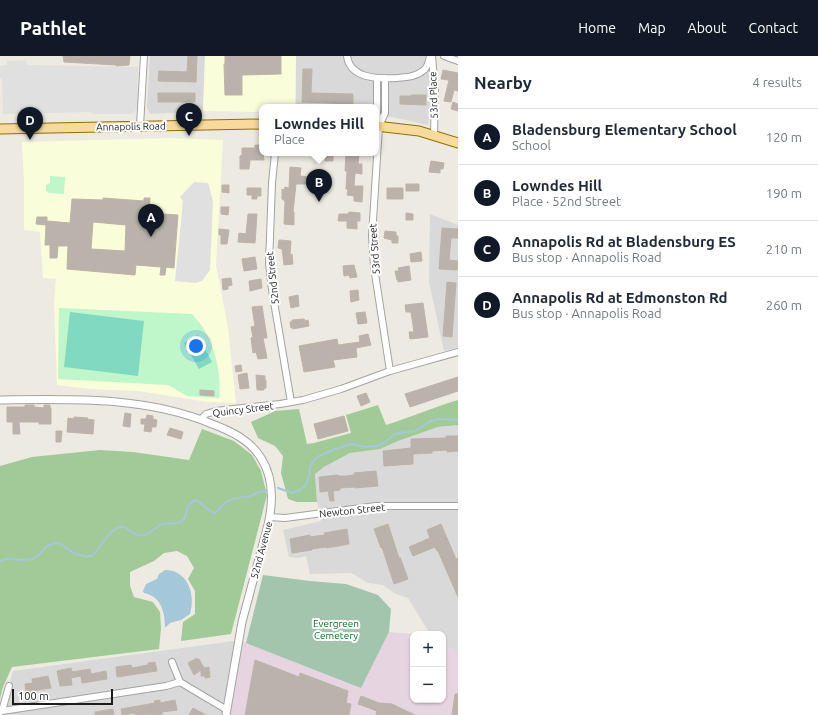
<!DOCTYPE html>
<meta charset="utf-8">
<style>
:root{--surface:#fff;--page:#f6f6f7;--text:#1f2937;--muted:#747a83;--line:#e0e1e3;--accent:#111827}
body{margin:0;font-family:Ubuntu,sans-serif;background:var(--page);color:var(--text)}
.controls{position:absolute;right:12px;bottom:12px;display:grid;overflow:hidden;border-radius:8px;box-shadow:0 1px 3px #0004}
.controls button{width:36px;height:36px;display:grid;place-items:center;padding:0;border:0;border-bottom:1px solid var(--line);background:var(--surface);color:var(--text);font:20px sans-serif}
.scale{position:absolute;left:12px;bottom:10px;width:101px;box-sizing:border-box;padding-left:4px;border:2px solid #1c1c1c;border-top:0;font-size:11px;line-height:14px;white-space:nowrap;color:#1c1c1c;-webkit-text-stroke:3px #fff;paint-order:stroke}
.you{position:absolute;left:196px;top:290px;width:14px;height:14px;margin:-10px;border:3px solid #fff;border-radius:50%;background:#1a73e8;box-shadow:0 0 0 6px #1a73e833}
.badge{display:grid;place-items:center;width:26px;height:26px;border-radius:50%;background:var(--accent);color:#fff;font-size:13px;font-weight:700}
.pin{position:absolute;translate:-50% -33px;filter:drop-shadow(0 1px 2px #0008)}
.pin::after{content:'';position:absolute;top:21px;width:14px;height:12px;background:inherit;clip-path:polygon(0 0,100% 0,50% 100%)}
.popup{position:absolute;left:259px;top:48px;width:120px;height:52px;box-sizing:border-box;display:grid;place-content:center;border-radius:8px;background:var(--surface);filter:drop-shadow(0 1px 3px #0005);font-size:13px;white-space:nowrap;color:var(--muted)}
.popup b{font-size:15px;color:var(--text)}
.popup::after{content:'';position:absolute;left:50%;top:100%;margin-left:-8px;border:8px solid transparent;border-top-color:var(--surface)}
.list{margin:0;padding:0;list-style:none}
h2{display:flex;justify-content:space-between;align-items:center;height:52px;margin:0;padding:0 16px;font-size:17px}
h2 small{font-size:13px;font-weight:400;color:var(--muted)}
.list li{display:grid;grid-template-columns:26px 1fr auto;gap:12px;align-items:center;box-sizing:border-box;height:56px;padding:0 16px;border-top:1px solid var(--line)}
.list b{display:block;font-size:15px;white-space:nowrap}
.list p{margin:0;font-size:13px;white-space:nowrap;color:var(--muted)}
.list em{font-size:13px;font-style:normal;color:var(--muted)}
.map{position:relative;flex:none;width:458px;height:659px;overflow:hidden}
header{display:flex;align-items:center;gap:24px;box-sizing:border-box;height:56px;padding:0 20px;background:var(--accent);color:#fff}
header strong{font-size:19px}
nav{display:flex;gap:22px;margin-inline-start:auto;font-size:14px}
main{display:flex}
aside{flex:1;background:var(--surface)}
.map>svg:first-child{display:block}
.residential{fill:#dad9d9}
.industrial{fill:#e6d4e0}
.education{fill:#f9fdda}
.forest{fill:#a1ca98}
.cemetery{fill:#a4c5ad}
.park{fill:#bff6ca}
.pitch{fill:#82d9c2}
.parking{fill:#e0e0e0}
.water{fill:#a4c7d9}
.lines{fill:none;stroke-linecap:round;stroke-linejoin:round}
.stream{stroke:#a4c7d9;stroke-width:2}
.building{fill:#b9b3ab;stroke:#beb3a5;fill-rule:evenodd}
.minor-casing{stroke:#a3a3a3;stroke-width:8}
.tertiary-casing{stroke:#a3a3a3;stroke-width:9}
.primary-casing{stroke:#8d7007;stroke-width:11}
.minor{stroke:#fff;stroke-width:6}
.tertiary{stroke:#fff;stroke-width:7}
.primary{stroke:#f7da9c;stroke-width:9}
.labels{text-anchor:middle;stroke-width:4;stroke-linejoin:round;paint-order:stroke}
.street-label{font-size:10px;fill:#1c1c1c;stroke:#fff}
.park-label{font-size:10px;fill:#107324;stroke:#fff}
</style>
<header>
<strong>Pathlet</strong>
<nav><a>Home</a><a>Map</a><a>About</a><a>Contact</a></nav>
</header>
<main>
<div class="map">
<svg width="458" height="659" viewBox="0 0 458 659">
<rect width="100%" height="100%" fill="#edeae2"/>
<!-- residential -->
<path class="residential" d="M150 0H205L203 55 150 58 147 51Z
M296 0H427L432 40 428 69 392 61 376 59V51H296Z
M430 158 458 169V292L444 295 429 226Z
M458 369V598L443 588V578H430L408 542 396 538 383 529 368 527 352 517 310 518 306 500 299 502 289 501 283 474 321 465 317 446 315 418 324 411 350 397 380 393 398 385 438 371Z
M241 584 226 659H0V656L2 654 13 615Z"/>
<!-- industrial -->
<path class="industrial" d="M389 576 413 578V644H443V588L458 598V659H226L241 584 246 587 361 631Z"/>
<!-- education -->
<path class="education" d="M205 0H296L295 51H262V56L203 55Z
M172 82 223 84 216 209 228 272 236 347 208 346 138 335 91 333 57 329 54 247 56 223 43 222 40 176 24 174V126L22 86Z"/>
<!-- forest -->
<path class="forest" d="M458 344V369L438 371 398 385 380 393 350 397 324 411 315 418 317 446H297L288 443 281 417 283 400 275 390 258 382 251 366 275 355 299 353 307 388 314 387 351 377 346 359 378 349 386 369C411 361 434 351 458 344Z
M202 373 234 385 252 399 261 415 267 439 231 578 181 585 183 566 195 558V535L188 523 194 512 187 500 177 495 164 497 154 505 130 516V530L134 541 153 546 160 556 161 572 159 593 12 611 3 631 0 643V410L32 401 100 394 133 396 189 404Z"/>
<!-- cemetery -->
<path class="cemetery" d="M263 519 310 525 346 528 378 539 391 553 389 576 361 632 246 587Z"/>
<!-- park -->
<path class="park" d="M50 120 65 121 64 138 49 137 46 135V129L50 127Z
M59 252 192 258C195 262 199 266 202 270 215 290 222 319 219 342L187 340 168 329 58 323Z"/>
<!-- pitch -->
<path class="pitch" d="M70 256 144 265 138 320 64 311Z
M198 279 212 306 199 313 184 287Z"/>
<!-- parking -->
<path class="parking" d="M26 4 27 9 138 11 137 52 134 57 129 58H94L91 56 3 58 2 23 0 22V10L7 9V5Z
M194 126 208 127 213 145 210 214 202 225 195 227 175 225 183 145 180 141Z"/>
<!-- water -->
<path class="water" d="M165 514C188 514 196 539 190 558L181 564 170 567 166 571H165C165 556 161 540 144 537L143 535 146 528 157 523 159 518Z"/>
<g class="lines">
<!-- stream -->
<path class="stream" d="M278 432 292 437 300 434 306 429 309 420 310 411 313 405 319 400 335 393 351 388 365 391 377 390 384 387 395 378 415 375 429 366 437 363 458 364
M0 505C10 499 22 508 34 502 46 496 40 489 59 487 70 495 79 502 92 500 102 491 105 478 117 472 127 467 129 477 138 479 147 482 153 473 160 469 166 465 174 470 180 466 190 461 182 451 195 444 203 447 207 454 214 457 220 454 222 448 228 445 235 441 242 442 250 440 256 438 261 435 268 434"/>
</g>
<!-- building -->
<path class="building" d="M63 0H130L129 9 116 10V9L64 6Z
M188 0H197L196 26 158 25 159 15 187 16Z
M225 0H281V18L242 19V39H225L224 8H225Z
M303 13H312L311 37 353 38V48L302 46Z
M443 14 458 17V35L454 34 451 46 444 45 449 24 441 23Z
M158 37H195V46H158Z
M411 39H426V49L400 48V40H411Z
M453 46 458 48V55L451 53Z
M255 89H262L264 104H250L249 113H240V100L242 99V92H255Z
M326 97H333V105H325Z
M346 97H359L358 108H362V118L355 117 354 130H363L362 146 354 145V140L347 139 348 133H346L347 115H345Z
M431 105 444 107 443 113H440V117L429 116Z
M290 111 301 112 300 120 309 121V128H296L293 156H294V169L284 168 285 145 282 143V133L284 134 285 131 289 132Z
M406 128H419V135H406Z
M222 129H229V137L222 136Z
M247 132H261V140H257V143H252V139H247Z
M387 132H403V143H387Z
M103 142 144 145V142H150L149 157 178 159 174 212 166 211 165 219H160L161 211 136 209 135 219 67 213 68 190H58L57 202H50V189H45L46 169 36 168 37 161H47V165L70 167 72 143 103 144ZM93 166 126 169 125 195 91 193Z
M221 151H229L228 159 221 158Z
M349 156 360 157V165H357V173L347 172V165H338L339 158H348Z
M406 157 413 158V164H406Z
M248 158H257L255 187 238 186 239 177 246 178Z
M442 172 458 173V182H451L449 204 458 205 457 214 439 213Z
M219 173 229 174 227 188H221V179H219Z
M385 175 396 176V180H398V187H392V184L384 182Z
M279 184 291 185 290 199 292 198 293 208 284 209 282 193 278 192Z
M421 196 422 205 411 206 410 198Z
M255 201 257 213 244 215 242 203Z
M354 209 357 221 350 222 349 219 344 220 343 210Z
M409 210 411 224 398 226V224H397L395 215H399L398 212Z
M231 222 232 229 228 230V233L223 234 222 223Z
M261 223 262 232 250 235 249 225Z
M447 226 456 227 452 281 443 280Z
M358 234 359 244 351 246 350 235Z
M298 239 299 250 291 252 289 241Z
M423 247 428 281 410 283 409 276H414L411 256H406L405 249Z
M262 250 267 282H263L267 302 258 303 256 296 253 297 251 282 253 281 251 271 255 270 252 251Z
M365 256 367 267 358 268 356 257Z
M304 263 305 265 308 264 309 270 293 273V272H291L290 266H292V264Z
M368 278 371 289 356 292 357 301 333 304 335 311 304 316 299 290 337 283 338 289 360 286 359 280Z
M241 309 242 315 236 316 235 310Z
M247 317 249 332 240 333 238 319Z
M256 319 265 320V324H266V332H264V334H257Z
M458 321V335L410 351 405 338Z
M200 334 214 335V340L200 339Z
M366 337 370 346 361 350 357 340Z
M25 349H34V351L44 352V349H50V352H51V368H39V366H19L20 378H13V366H7V351H25Z
M125 357 131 358 130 371 123 370Z
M147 359 153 360V363L157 364 156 371H152L151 376 144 375 145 368H141V363H146Z
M344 360 348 375 318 383 314 368Z
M74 361 88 362 87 363 94 364 93 378 67 376 68 362 74 363Z
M170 372 183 376 181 383 167 379Z
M56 375H62L61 386H56Z
M446 380H458V395L447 396V394L432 395V397L413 398V408L384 410 383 395 411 392V383L446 382Z
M376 415 378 430 355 432V431L340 432V434L333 435 334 445H330L328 435 320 436 319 421 338 419 339 420H346L354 419V417Z
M388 468 399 502 400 501 408 523 394 528 382 491 381 492 374 473Z
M441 468 456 503 458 502V541L438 495H437L435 491 413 500 409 491 430 482 427 474Z
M347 473 349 488 327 492V491L319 492 312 493V494L292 497 290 483 310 479V481L317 480 325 479 324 477Z
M197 602V604L199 603 204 612 209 611 210 621 205 622V620H201V614L194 619 188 607Z
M255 604 299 621 300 617 348 635 346 647 351 648 349 659H245Z
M155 606 157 615 117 621 116 611 131 609 132 612 148 609V607Z
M71 612 72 616 90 613 91 618 106 615 107 623 82 627 81 620 71 622 72 629 60 630 57 615Z
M48 620 51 632 26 636 25 628 33 627 32 623Z
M455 638H458V659H452Z
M361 640 379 647 392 648 415 659H376L377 655 358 648Z
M160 644V647L175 644 177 654 162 656V658L160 659H152V658L136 659 135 657 122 659 121 653 155 647 154 645Z
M193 652 206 659H189Z
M113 653 114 659H95V656Z"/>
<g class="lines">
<defs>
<path id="minor" d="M347 0C350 23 379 23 397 22 406 21 416 21 424 14 428 11 429 5 430 0
M432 0 435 36 434 79
M444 0 458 5
M377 22V57L379 70 372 180 374 211 390 315
M140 70 144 0
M379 70 385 57V22
M275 97 272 127 269 207 272 234 291 346
M201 363 206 358 216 355 280 348 303 344 341 333 390 315 458 296
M270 461 285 462 376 450H458
M172 606 180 626 227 654
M2 655 166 630 180 626
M0 656 2 655 9 630"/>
<path id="tertiary" d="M0 344C71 343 145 340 212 368 231 375 250 384 261 402 274 422 273 447 268 469L242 566 226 659"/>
<path id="primary" d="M376 70 419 75 458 87
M0 73 262 68"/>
</defs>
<!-- minor casing -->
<use href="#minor" class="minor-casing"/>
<!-- tertiary casing -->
<use href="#tertiary" class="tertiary-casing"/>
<!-- primary casing -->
<use href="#primary" class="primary-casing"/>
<!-- minor -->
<use href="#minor" class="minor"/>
<!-- tertiary -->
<use href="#tertiary" class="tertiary"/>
<!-- primary -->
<use href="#primary" class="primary"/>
</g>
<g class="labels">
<!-- street labels -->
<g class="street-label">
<text transform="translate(433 39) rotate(-92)" y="4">53rd Place</text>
<text transform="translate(131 70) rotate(-1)" y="4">Annapolis Road</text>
<text transform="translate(374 193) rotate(-94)" y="4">53rd Street</text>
<text transform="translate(272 222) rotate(-96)" y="4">52nd Street</text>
<text transform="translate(243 353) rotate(-7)" y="4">Quincy Street</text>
<text transform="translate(352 454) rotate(-6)" y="4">Newton Street</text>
<text transform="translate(261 494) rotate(-75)" y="4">52nd Avenue</text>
</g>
<!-- park labels -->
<g class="park-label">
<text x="336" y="571">Evergreen<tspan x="336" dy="12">Cemetery</tspan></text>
</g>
</g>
</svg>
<div class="controls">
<button>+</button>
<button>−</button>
</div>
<div class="scale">100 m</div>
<div class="you"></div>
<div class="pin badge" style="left:151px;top:181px">A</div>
<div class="pin badge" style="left:319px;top:146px">B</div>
<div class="popup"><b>Lowndes Hill</b>Place</div>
<div class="pin badge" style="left:189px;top:80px">C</div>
<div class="pin badge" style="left:30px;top:84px">D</div>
</div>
<aside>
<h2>Nearby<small>4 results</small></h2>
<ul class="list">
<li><span class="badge">A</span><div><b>Bladensburg Elementary School</b><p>School</p></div><em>120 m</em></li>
<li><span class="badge">B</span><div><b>Lowndes Hill</b><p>Place · 52nd Street</p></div><em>190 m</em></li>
<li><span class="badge">C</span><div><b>Annapolis Rd at Bladensburg ES</b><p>Bus stop · Annapolis Road</p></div><em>210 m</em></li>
<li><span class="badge">D</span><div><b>Annapolis Rd at Edmonston Rd</b><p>Bus stop · Annapolis Road</p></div><em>260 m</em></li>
</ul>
</aside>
</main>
